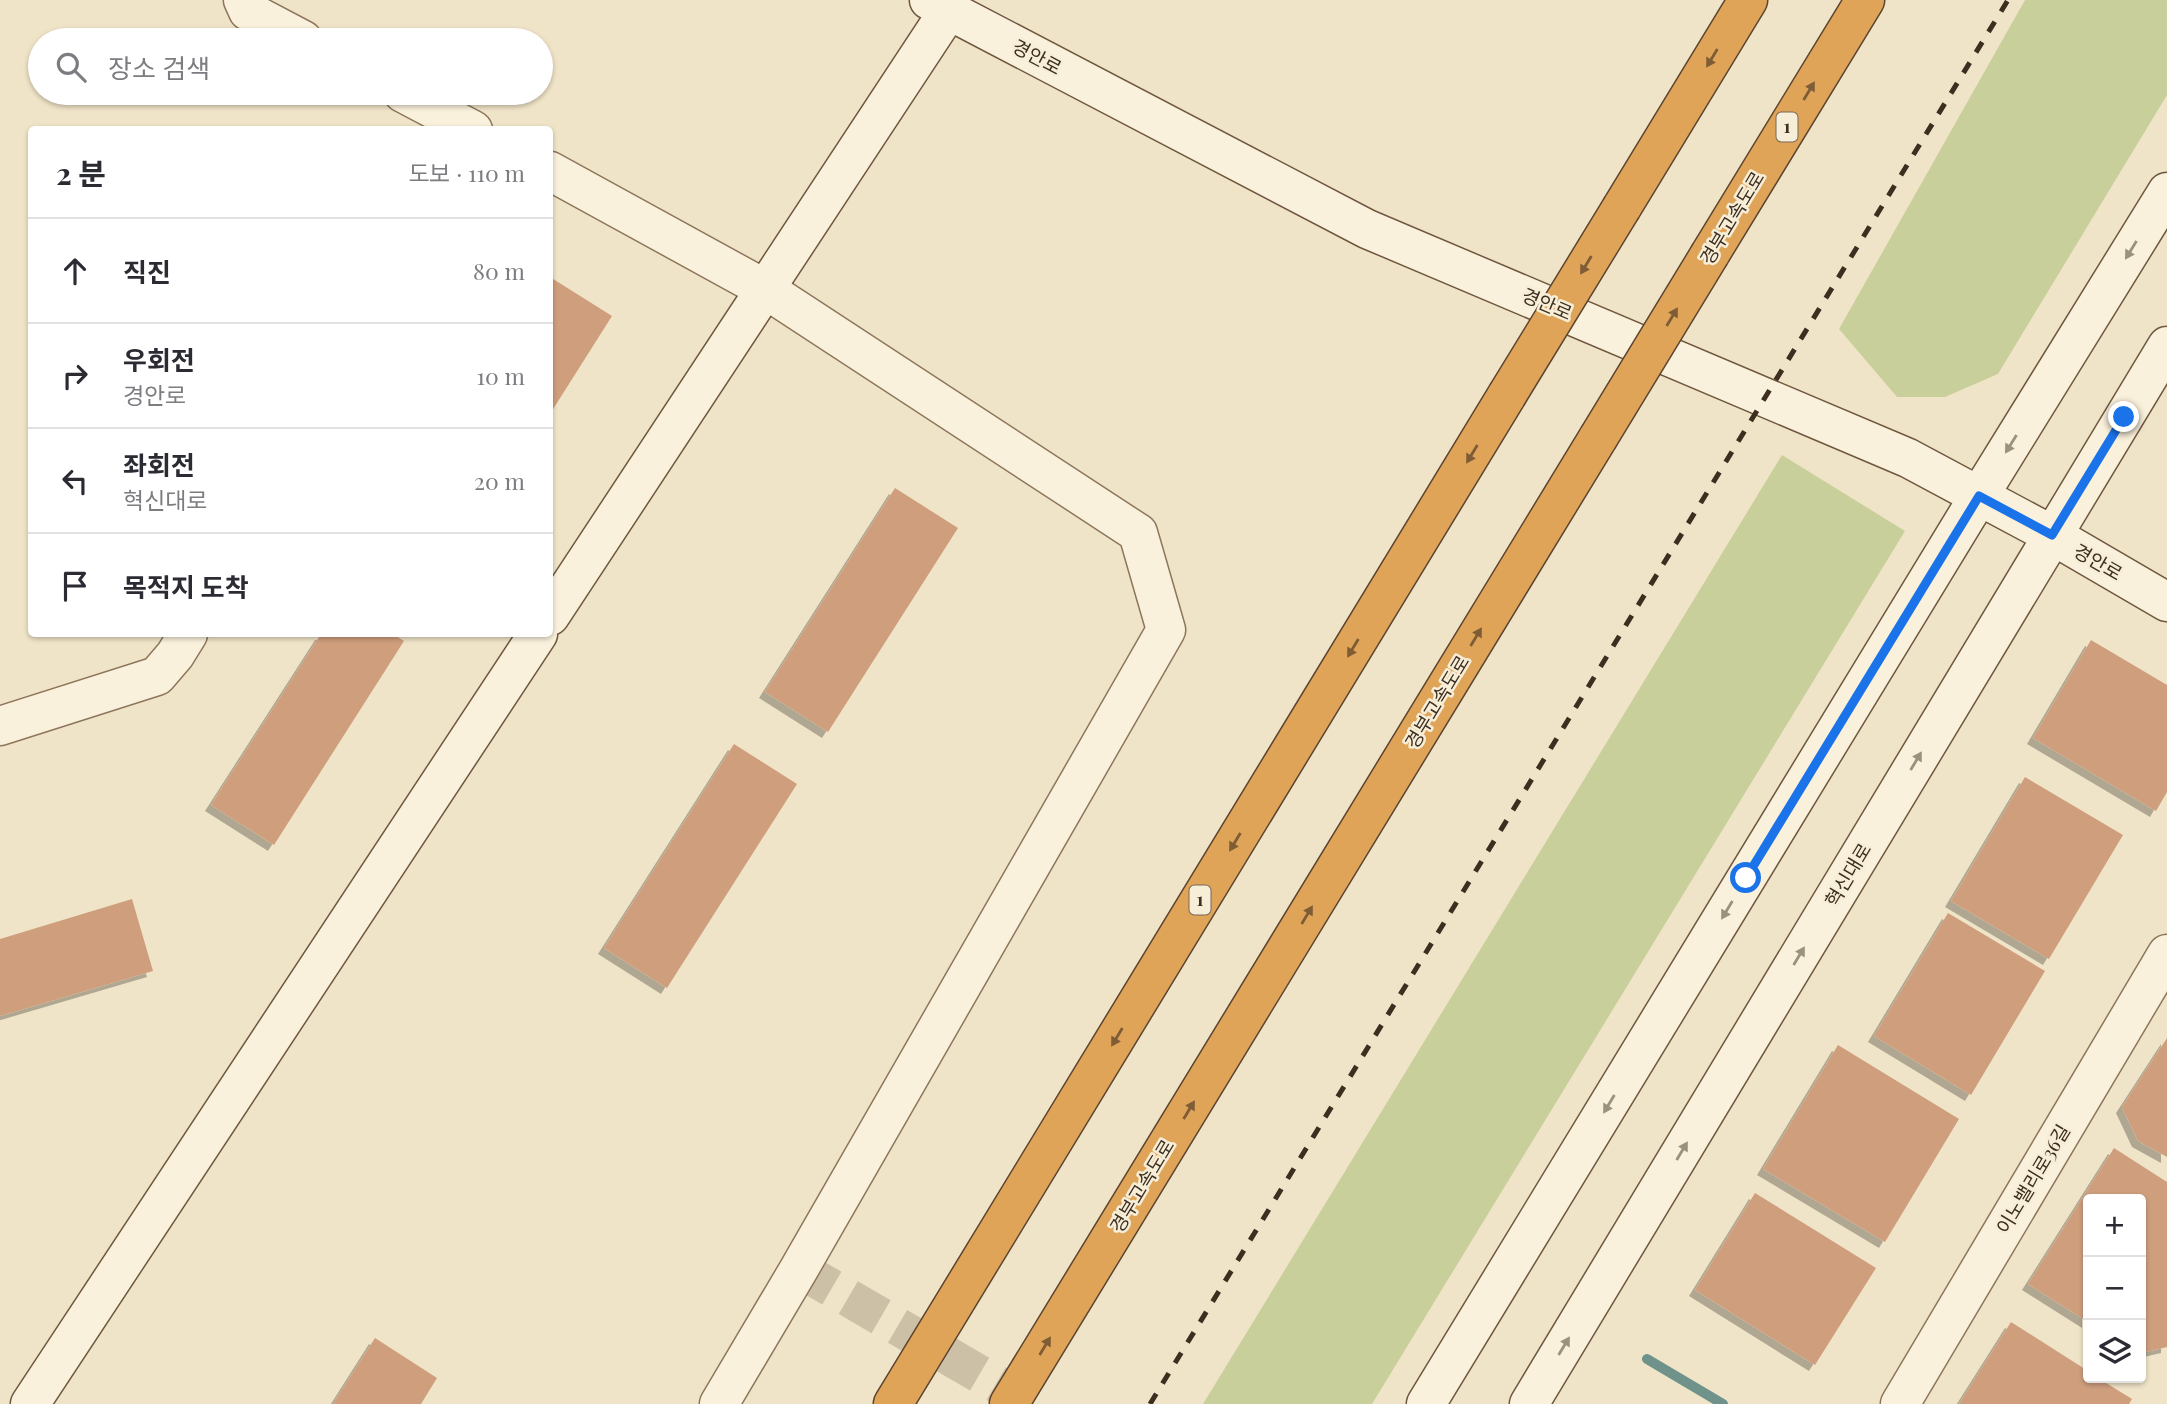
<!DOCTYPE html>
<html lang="ko">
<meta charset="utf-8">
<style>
:root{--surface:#fff;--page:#f2f2f3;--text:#2b2b33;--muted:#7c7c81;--line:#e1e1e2}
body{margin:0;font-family:"Playfair Display","Noto Sans KR",serif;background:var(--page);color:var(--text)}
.controls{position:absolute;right:21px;bottom:21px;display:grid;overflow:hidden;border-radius:7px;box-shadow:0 2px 5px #0004}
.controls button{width:63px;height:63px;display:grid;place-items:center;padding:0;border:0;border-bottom:2px solid var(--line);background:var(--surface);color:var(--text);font:35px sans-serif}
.stop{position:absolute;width:21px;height:21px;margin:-16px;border:5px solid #1a73e8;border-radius:50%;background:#fff}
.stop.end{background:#1a73e8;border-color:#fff;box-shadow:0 2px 7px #0008}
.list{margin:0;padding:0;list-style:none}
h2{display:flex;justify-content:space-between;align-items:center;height:91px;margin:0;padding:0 28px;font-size:30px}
h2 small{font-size:23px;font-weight:400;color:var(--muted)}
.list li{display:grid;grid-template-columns:46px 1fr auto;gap:21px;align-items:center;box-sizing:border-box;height:105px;padding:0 28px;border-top:2px solid var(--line)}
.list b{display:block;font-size:26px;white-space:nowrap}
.list p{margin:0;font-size:23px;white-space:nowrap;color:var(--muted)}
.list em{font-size:23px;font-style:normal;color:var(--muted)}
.icon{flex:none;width:38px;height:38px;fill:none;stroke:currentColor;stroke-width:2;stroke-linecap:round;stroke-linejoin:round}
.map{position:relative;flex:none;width:2167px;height:1404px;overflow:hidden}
.search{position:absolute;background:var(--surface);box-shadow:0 2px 5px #0004;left:28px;top:28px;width:525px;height:77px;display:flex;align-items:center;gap:18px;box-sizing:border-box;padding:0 24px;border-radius:38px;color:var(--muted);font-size:26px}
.panel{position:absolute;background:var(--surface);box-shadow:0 2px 5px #0004;left:28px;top:126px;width:525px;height:511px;border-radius:7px}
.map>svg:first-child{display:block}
.green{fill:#c9cf9b}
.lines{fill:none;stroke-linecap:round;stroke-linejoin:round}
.stream{stroke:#6f938a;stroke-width:10}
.building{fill:#cf9f7d;filter:url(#shadow)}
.street-tunnel{stroke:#ccc0a6;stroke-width:38;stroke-dasharray:38 19;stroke-linecap:butt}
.street-casing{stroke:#8d765c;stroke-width:41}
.secondary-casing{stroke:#6f573f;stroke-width:41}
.highway-casing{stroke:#5b4430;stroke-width:41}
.street{stroke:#faf1dc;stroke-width:38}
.secondary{stroke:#faf1dc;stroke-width:38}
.highway{stroke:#e0a458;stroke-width:38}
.rail{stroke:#3d2e20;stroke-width:5;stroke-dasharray:12 12;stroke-linecap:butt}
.highway-bridge-casing{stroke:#5b4430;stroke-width:41;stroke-linecap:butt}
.highway-bridge{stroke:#e0a458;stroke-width:38}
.oneway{fill:#7e5d36}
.oneway2{fill:#9c907e}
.route{stroke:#1a73e8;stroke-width:9}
.labels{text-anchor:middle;stroke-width:5;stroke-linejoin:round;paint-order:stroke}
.shield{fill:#f7eed8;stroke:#756857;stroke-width:2}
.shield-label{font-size:18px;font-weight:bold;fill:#3d2e20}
.street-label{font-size:19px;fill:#3d2e20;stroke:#f7eed8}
</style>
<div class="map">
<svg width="2167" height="1404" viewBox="0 0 2167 1404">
<defs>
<filter id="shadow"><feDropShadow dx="-6" dy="6" stdDeviation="0" flood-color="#0004"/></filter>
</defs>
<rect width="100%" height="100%" fill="#f0e4c8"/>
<!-- green -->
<path class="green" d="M2025 0H2167V95L1998 374 1945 397H1897L1839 329Z
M1782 455 1905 531 1372 1404H1203Z"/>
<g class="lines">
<!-- stream -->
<path class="stream" d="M1647 1359 1723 1404"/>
</g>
<!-- building -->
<path class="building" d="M550 277 612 316 550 414Z
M895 488 958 528 828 732 765 692Z
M321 634H393L404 641 274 845 211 805Z
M2091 640 2167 685V792L2156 811 2033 738Z
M734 744 797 784 667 988 604 948Z
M2025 777 2123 835 2049 959 1951 901Z
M132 899 153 971 0 1016V939Z
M1948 913 2045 971 1971 1095 1874 1036Z
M2167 1038V1157L2138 1141 2122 1107Z
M1838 1045 1959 1119 1885 1242 1763 1169Z
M2114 1148 2167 1182V1347L2141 1353V1199H2088V1322L2028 1284Z
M1755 1193 1876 1268 1815 1365 1695 1290Z
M2011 1322 2088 1371V1378H2098L2132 1399 2129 1404H1959Z
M375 1338 437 1378 421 1404H333Z"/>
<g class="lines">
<!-- street-tunnel -->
<path class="street-tunnel" d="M799 1269 1031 1404"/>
<defs>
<path id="street" d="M243 0 248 11 303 40
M403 93 473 130
M550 171 765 289 1138 533 1166 630 799 1269 719 1404
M0 726 157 676 175 655 188 634
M1900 1404 2167 954"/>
<path id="secondary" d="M929 0 1367 229 1908 458 2052 535 2167 602
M550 616 949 10
M30 1404 538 634
M1426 1404 1979 496 2167 192
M1529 1404 2167 346"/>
<path id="highway" d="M1622 207 1748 0
M1710 254 1865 0
M893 1404 1507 395
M1009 1404 1598 438"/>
</defs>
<!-- street casing -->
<use href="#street" class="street-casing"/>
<!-- secondary casing -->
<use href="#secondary" class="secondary-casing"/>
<!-- highway casing -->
<use href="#highway" class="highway-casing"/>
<!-- street -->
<use href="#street" class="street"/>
<!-- secondary -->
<use href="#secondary" class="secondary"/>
<!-- highway -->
<use href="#highway" class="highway"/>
<!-- rail -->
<path class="rail" d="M1150 1404 2008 0"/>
<defs>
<path id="highway-bridge" d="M1507 395 1622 207
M1598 438 1710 254"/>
</defs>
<!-- highway-bridge casing -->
<use href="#highway-bridge" class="highway-bridge-casing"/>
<!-- highway-bridge -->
<use href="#highway-bridge" class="highway-bridge"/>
</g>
<!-- one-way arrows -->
<defs><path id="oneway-solid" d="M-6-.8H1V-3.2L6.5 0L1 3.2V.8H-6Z" transform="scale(1.75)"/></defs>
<g class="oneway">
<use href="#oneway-solid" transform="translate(1712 58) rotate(121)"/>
<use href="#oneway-solid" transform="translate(1809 91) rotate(-59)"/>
<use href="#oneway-solid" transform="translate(1586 265) rotate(121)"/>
<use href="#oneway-solid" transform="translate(1672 317) rotate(-59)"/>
<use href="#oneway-solid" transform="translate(1472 454) rotate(121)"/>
<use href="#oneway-solid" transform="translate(1476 637) rotate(-59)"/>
<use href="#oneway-solid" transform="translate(1353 648) rotate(121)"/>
<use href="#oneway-solid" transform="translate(1235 842) rotate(121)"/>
<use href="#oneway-solid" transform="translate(1307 915) rotate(-59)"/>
<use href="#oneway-solid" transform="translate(1117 1037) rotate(121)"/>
<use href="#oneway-solid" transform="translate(1189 1110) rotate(-59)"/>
<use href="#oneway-solid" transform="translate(1045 1346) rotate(-59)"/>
</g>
<g class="oneway2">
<use href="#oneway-solid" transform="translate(2131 250) rotate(122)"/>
<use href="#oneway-solid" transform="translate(2011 444) rotate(122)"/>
<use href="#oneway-solid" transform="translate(1916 761) rotate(-59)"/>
<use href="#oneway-solid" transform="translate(1727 910) rotate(121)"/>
<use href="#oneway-solid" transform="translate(1799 956) rotate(-59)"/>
<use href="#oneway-solid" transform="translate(1609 1104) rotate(121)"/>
<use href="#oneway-solid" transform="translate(1682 1151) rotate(-59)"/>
<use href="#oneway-solid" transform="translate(1564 1346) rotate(-59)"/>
</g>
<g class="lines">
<!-- route -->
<path class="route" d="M1746 878 1979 496 2052 535 2124 417"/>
</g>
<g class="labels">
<!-- shield labels -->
<g class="shield">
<rect x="1776.5" y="112.5" width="21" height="29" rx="5"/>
<rect x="1189.5" y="885.5" width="21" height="29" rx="5"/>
</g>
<g class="shield-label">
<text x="1787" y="133">1</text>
<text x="1200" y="906">1</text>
</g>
<!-- street labels -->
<g class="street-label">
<text transform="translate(1037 57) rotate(28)" y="7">경안로</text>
<text transform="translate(1732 218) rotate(-59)" y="7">경부고속도로</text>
<text transform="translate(1547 304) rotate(23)" y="7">경안로</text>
<text transform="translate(2098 562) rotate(30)" y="7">경안로</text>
<text transform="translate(1437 702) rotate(-59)" y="7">경부고속도로</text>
<text transform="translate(1848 875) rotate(-59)" y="7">혁신대로</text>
<text transform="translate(2033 1179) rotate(-59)" y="7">이노밸리로36길</text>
<text transform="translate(1142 1186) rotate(-59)" y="7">경부고속도로</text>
</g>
</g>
</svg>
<div class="controls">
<button>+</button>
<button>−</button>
<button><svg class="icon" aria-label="layers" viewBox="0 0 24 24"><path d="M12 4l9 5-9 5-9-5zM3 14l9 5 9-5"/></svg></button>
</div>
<div class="stop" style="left:1746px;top:878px"></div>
<div class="stop end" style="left:2124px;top:417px"></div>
<div class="search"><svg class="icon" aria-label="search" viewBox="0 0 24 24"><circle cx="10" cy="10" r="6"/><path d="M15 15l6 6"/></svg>장소 검색</div>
<section class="panel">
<h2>2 분<small>도보 · 110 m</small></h2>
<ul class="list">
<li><svg class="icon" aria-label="ahead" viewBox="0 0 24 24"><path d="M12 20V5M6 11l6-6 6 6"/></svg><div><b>직진</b></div><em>80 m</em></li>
<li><svg class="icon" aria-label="right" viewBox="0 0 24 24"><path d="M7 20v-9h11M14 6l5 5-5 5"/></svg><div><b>우회전</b><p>경안로</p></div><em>10 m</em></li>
<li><svg class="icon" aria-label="left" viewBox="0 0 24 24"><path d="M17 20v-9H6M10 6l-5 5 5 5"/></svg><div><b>좌회전</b><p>혁신대로</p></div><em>20 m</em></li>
<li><svg class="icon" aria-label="arrive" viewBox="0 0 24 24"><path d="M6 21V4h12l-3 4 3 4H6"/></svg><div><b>목적지 도착</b></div></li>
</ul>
</section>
</div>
